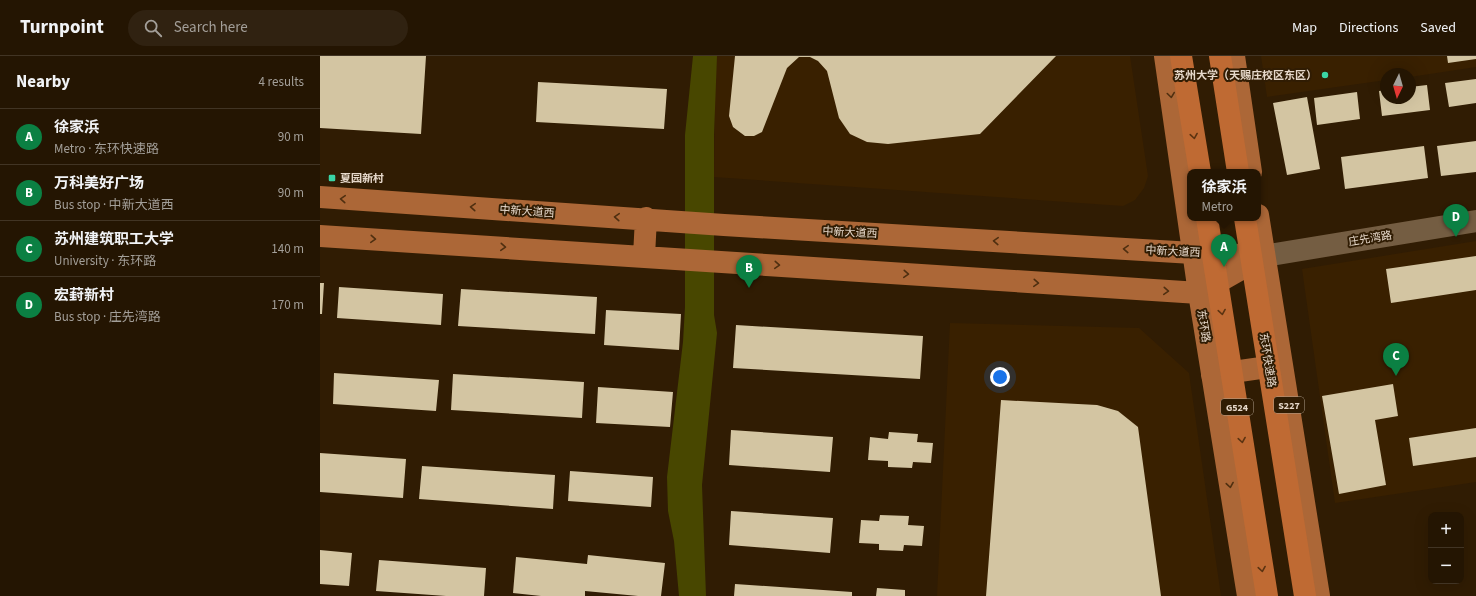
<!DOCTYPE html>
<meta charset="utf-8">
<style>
:root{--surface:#241502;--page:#302211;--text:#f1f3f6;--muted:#a39f99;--line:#413424;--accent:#0b8043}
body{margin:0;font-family:"Source Sans 3","Noto Sans SC",sans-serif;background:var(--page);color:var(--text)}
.controls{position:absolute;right:12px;bottom:12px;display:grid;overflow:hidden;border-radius:8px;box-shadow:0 4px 16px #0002}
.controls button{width:36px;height:36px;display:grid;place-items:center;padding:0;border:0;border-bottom:1px solid var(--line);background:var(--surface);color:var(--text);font:20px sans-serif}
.compass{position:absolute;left:1060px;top:12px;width:36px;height:36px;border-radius:50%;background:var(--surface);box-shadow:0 4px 16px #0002;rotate:185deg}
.you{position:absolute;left:680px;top:321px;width:14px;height:14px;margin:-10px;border:3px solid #fff;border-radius:50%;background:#1a73e8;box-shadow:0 0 0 6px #1a73e833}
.badge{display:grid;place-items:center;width:26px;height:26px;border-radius:50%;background:var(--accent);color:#fff;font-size:13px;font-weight:700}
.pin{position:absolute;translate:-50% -33px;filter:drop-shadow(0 1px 2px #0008)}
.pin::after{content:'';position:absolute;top:21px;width:14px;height:12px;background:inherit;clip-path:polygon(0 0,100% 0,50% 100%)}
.popup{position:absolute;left:867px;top:113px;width:74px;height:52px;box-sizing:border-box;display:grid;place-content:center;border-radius:8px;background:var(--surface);filter:drop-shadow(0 1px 3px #0005);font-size:13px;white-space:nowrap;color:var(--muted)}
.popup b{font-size:15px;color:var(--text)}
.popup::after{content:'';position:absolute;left:50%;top:100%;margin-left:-8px;border:8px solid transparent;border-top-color:var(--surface)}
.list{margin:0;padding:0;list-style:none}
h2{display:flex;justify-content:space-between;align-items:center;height:52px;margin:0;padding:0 16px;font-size:17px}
h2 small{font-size:13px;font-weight:400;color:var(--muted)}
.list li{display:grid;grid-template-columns:26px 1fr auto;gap:12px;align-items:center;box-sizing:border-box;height:56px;padding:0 16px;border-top:1px solid var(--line)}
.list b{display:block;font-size:15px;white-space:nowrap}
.list p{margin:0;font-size:13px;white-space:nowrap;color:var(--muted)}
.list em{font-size:13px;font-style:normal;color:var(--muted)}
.icon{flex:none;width:22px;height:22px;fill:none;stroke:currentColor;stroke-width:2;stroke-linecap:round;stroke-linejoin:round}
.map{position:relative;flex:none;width:1156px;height:540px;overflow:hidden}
header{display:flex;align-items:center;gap:24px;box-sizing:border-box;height:56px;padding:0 20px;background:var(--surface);border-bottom:1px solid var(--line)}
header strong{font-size:19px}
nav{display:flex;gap:22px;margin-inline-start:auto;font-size:14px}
.search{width:280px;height:36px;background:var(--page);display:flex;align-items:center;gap:10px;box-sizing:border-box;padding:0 14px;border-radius:22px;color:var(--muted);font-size:15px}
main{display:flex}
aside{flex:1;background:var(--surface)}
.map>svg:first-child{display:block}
.built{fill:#392000}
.water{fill:#484700}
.building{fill:#d3c5a2}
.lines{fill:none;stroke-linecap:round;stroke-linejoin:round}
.tertiary{stroke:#745d42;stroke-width:22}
.primary{stroke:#ac6737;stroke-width:22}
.trunk{stroke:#bf6a33;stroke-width:22}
.oneway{stroke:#4f2f10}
.oneway2{stroke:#5b3311}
.poi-dot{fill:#3ad4a5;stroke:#301c03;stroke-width:1.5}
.labels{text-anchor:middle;stroke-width:4;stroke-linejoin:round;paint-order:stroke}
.shield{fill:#301c03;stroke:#afa08e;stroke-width:1}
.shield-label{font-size:10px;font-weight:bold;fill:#e6d8ca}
.poi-label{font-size:11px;font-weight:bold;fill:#e6d8ca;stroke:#301c03;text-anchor:end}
.street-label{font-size:11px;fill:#e6d8ca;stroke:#301c03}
</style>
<header>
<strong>Turnpoint</strong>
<div class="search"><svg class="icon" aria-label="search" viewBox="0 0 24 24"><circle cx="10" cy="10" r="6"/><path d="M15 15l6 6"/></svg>Search here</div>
<nav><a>Map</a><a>Directions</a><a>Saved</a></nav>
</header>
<main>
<aside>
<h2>Nearby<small>4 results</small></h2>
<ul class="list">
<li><span class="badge">A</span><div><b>徐家浜</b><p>Metro · 东环快速路</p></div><em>90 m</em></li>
<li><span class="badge">B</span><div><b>万科美好广场</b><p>Bus stop · 中新大道西</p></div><em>90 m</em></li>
<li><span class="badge">C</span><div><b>苏州建筑职工大学</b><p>University · 东环路</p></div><em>140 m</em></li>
<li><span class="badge">D</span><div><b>宏葑新村</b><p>Bus stop · 庄先湾路</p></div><em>170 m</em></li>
</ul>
</aside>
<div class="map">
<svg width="1156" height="540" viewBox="0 0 1156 540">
<rect width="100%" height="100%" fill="#301c03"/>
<!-- built -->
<path class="built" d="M397 0H810L828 120 824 132 815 144 803 150 394 121 395 17Z
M941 0H1156V11L1090 21V18H1066V24L947 41Z
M1156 185V426L1015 447 982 213Z
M630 267 819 272 869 317 901 540H617Z"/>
<!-- water -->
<path class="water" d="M373 0H397L394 79V259L397 277 382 429 386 540H359L354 485 348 455 347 421 363 286 365 251V79Z"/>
<!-- building -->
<path class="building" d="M0 0H106L101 78 0 72Z
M415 0H736L660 78 568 88 547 86 530 78 519 62 507 15 498 5 490 1H479L467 12 442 76 434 80H425L413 71 409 60Z
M1127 0H1156V3L1128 7Z
M1156 23V47L1129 51 1125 27Z
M218 26 347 33 344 73 216 66Z
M1107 29 1110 54 1062 60 1059 35 1066 34V42H1090V31Z
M1037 36 1040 63 997 69 994 42Z
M987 41 1000 113 967 119 953 47Z
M1156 85V116L1121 120 1117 90Z
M1104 90 1108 122 1025 133 1021 101Z
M1156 200V234L1071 247 1066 213Z
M0 227H4L2 258H0Z
M19 231 123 238 121 269 17 262Z
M141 233 277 241 275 278 138 270Z
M286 254 361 258 359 294 284 289Z
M416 269 603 280 600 323 413 312Z
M14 317 119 324 116 355 13 348Z
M133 318 264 326 262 362 131 354Z
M1073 328 1078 360 1055 364 1066 429 1019 438 1002 340Z
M278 331 353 336 350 371 276 367Z
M681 344 777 349 798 355 818 371 841 540H666Z
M1156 372V401L1093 410 1089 382Z
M411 374 513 381 510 416 409 409Z
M569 376 598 378 597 386 613 387 611 407 593 406 592 412 568 411V405L548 404 550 381 568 383Z
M0 397 86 403 83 442 0 436Z
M102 410 235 419 233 453 99 443Z
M250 415 333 421 331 451 248 445Z
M411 455 513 462 510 497 409 489Z
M560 459 589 460 588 469 604 470 602 490 584 489 583 495 559 494V488L539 487 541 464 559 465Z
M0 494 32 497 29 530 0 528Z
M268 499 345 507 341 540H318L265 535V540H221L193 537 196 501 267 508Z
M59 504 166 512 164 540H126L56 535Z
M415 528 532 536V540H414Z
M557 532 585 534V540H556Z"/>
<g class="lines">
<!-- tertiary -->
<path class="tertiary" d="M944 200 1156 165"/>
<!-- primary -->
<path class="primary" d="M845 0 879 237 928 540
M914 0 931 116
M0 141 404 169 873 197 944 200
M938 159 999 540
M0 180 879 237 944 200
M324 200 326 162
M892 319 962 309"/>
<!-- trunk -->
<path class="trunk" d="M861 0 880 116
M900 0 918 116
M887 162 947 540
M925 162 985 540"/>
</g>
<!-- one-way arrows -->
<defs><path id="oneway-chevron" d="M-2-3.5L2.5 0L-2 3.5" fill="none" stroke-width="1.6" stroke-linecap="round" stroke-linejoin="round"/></defs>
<g class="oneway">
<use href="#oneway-chevron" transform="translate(851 39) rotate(82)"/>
<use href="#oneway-chevron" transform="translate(23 143) rotate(-176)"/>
<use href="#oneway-chevron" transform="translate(153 151) rotate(-176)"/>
<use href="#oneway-chevron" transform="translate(297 161) rotate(-176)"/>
<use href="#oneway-chevron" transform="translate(53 183) rotate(4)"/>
<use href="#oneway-chevron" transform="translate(676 185) rotate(-177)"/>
<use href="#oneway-chevron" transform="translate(183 191) rotate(4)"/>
<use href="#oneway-chevron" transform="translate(806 193) rotate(-177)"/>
<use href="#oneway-chevron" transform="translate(457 209) rotate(4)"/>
<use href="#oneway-chevron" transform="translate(586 218) rotate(4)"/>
<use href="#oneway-chevron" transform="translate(716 227) rotate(4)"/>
<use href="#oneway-chevron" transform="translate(846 235) rotate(4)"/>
<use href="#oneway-chevron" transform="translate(910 429) rotate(81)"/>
</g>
<g class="oneway2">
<use href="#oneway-chevron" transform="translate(874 80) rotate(81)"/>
<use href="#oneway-chevron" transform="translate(902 256) rotate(81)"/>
<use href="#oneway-chevron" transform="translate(922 384) rotate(81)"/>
<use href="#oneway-chevron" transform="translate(942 513) rotate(81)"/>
</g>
<!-- markers -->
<g class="poi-dot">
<circle cx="1005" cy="19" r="4"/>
<rect x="8" y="118" width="8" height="8" rx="2"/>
</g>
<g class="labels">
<!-- shield labels -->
<g class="shield">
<rect x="954" y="341" width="30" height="16" rx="3"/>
<rect x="901" y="343" width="32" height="16" rx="3"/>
</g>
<g class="shield-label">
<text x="969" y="353">S227</text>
<text x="917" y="355">G524</text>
</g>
<!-- poi labels -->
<g class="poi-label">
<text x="997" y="23">苏州大学（天赐庄校区东区）</text>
<text x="20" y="126" text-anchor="start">夏园新村</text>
</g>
<!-- street labels -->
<g class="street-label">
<text transform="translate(207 155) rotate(4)" y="4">中新大道西</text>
<text transform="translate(530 176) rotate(3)" y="4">中新大道西</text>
<text transform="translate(1050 182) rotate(-9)" y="4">庄先湾路</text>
<text transform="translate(853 195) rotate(3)" y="4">中新大道西</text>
<text transform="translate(884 270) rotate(81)" y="4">东环路</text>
<text transform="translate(948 304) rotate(81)" y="4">东环快速路</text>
</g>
</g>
</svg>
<div class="controls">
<button>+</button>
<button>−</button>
</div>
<svg class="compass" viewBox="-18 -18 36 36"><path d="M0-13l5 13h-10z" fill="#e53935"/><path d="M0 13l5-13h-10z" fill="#a39f99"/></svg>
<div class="you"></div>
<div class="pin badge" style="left:904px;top:211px">A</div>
<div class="popup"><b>徐家浜</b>Metro</div>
<div class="pin badge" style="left:429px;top:232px">B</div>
<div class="pin badge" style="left:1076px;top:320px">C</div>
<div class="pin badge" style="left:1136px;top:181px">D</div>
</div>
</main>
